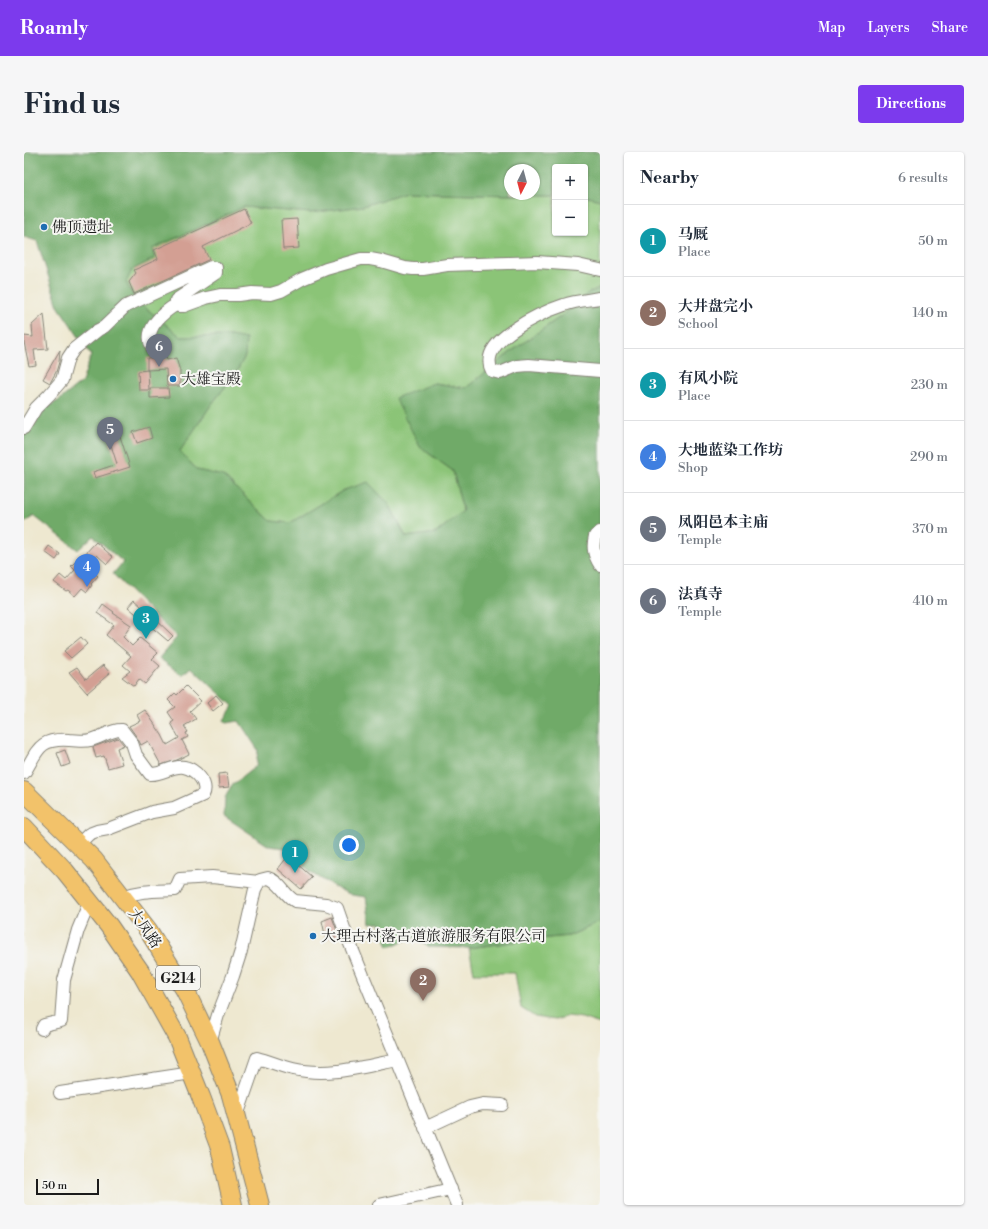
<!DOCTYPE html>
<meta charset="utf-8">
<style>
:root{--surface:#fff;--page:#f6f6f7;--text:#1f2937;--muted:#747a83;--line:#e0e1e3;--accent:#7c3aed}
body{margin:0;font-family:"Libre Bodoni","Noto Serif SC",serif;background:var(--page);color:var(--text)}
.controls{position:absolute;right:12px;top:12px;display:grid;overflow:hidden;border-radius:4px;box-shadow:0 1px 3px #0004}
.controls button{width:36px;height:36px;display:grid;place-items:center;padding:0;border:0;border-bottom:1px solid var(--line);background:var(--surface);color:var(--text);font:20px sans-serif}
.compass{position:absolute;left:480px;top:12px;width:36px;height:36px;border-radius:50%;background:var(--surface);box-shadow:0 1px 3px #0004;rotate:186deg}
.scale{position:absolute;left:12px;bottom:10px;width:63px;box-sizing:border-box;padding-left:4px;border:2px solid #1c1c1c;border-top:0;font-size:11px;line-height:14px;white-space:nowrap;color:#1c1c1c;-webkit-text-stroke:3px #f6f6f2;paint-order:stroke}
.you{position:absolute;left:325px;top:693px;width:14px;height:14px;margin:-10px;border:3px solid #fff;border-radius:50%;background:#1a73e8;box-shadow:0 0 0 6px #1a73e833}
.badge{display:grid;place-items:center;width:26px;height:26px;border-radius:50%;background:var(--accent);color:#fff;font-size:13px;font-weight:700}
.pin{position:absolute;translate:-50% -33px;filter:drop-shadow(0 1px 2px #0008)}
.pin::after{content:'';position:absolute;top:21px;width:14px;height:12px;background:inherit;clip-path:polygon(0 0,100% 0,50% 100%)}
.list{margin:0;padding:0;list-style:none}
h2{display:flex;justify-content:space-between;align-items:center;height:52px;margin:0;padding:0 16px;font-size:17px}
h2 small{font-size:13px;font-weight:400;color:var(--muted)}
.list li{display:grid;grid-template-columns:26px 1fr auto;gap:12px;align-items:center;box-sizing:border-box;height:72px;padding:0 16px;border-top:1px solid var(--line)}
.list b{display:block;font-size:15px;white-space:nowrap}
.list p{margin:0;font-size:13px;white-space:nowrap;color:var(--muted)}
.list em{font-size:13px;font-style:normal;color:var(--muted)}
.map{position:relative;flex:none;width:576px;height:1053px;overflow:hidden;border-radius:4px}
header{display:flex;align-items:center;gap:24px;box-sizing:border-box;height:56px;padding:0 20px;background:var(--accent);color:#fff}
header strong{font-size:19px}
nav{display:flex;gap:22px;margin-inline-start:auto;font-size:14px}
.intro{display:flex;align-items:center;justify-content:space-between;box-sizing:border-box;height:96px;padding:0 24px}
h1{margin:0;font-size:28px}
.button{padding:10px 18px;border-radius:4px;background:var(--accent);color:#fff;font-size:14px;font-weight:700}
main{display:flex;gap:24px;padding:0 24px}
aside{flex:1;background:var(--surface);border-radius:4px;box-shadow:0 1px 3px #0004}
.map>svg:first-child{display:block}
.green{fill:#8bc477;stroke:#54704a}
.forest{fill:#70aa68;stroke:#466342;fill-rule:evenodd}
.building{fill:#d39f93}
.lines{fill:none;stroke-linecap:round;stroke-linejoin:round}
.minor-casing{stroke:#858276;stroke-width:14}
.highway-casing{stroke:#858276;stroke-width:20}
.minor{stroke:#fff;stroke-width:12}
.highway{stroke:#f2c26a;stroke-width:18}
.poi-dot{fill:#1f6fb2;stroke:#f6f6f2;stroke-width:1.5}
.labels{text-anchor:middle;stroke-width:4;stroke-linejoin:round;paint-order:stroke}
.shield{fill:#f6f6f2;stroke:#5d5d5c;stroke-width:1}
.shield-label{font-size:14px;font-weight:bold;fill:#1c1c1c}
.poi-label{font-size:15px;fill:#1c1c1c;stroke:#f6f6f2;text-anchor:start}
.street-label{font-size:15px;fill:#1c1c1c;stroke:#f6f6f2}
</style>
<header>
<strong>Roamly</strong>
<nav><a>Map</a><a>Layers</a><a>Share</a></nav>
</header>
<div class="intro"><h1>Find us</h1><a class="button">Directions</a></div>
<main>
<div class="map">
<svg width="576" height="1053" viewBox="0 0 576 1053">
<rect width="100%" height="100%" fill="#f6f6f2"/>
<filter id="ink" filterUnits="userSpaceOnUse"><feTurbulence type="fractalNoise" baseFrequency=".025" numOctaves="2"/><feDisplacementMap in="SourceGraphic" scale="8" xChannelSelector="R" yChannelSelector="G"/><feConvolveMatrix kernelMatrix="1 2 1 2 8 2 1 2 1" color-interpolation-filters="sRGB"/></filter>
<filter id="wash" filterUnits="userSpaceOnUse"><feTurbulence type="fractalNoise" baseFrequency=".012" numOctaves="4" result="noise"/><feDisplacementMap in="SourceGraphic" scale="16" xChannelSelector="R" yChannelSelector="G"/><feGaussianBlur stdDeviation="0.9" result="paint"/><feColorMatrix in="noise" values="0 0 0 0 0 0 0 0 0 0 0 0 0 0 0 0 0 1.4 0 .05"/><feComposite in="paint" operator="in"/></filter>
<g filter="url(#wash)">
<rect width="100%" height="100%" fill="#eee8d0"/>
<!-- green -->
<path class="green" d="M381 40 487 43H531V81H561V44L576 48V136L564 141 543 160 488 199 442 236 410 231 396 295 429 319 439 359 412 381 382 385 365 352 320 338 266 371 247 369 199 324 173 318 156 299 187 253 212 221 221 204 207 184 157 185 111 147 102 130 108 118 131 106 128 97 220 55 286 61 339 54Z
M576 770V872L558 866 544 864 531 868 511 865 497 856 491 821H450L445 796 503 788 545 784Z"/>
<!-- forest -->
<path class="forest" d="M0 0H576V48L561 44V15H531V43H487L382 40 339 54 286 61 220 55 128 97 131 106 108 118 102 130 111 147 157 185 207 184 222 187 221 204 212 221 187 253 156 299 173 318 199 324 247 369 266 371 320 338 344 330 365 352 382 385 412 381 439 359 429 319 396 295 371 246 410 231 442 236 488 199 543 160 564 141 576 136V770L545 784 503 788 445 796 406 795 391 785 364 795 356 771 346 772 342 745 328 743 314 737 288 721 261 696 245 694 200 664 201 646 207 634 232 614 234 598 215 569 202 571 200 568 209 554 167 515 158 523 135 506 153 485 130 464 89 422 99 410 69 384 54 398 10 364 0 371V268L34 249 58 230 67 203 34 154 13 89 0 85ZM486 18H510V42H486Z"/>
<g id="blocks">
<!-- building -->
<path class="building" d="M220 57 227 71 179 95 185 107 184 108 110 142 105 130 112 121 110 118 134 107 130 98Z
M273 67 275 96 259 97 257 68Z
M20 162 24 197 10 198 12 213 5 214 0 190V184L9 185 8 173Z
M36 198 35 210 32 220 26 231 19 227Z
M142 205 143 208 152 206 156 219V234H143L142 217 123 218V206Z
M124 218 125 238H115L114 219Z
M126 236H144L145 245 126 246Z
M125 275 128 286 113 291 109 280Z
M95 281 106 315 71 326 69 320 93 312 86 290 89 289 87 283Z
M72 390 89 405 83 412 73 403 62 414 74 424 67 432 68 433 63 440 58 436 51 444 44 438 42 439 30 430 36 423 42 428 51 418 47 414 58 403 59 404Z
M25 394 36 402 32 408 21 400Z
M110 448 124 460 149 484 144 489 104 455Z
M79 452 90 460 89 461 107 473 99 485 108 494 116 486 134 501 128 507 136 514 121 532 115 527 110 534 98 525 106 519 99 513 107 504 82 483 90 473 73 461Z
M57 485 63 492 47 506 40 499Z
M79 513 86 521 63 541 45 520 53 515 62 527Z
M162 534 177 549 166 559 172 567 160 574 164 580 162 581 164 585 158 588 165 602 153 608 137 613 124 589 117 593 114 587 105 574 116 569 113 563 121 558 138 583 143 593 155 586 147 571 150 569 144 560 151 555 144 548 151 541 153 543Z
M192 543 199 551 189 559 183 551Z
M94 586 100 593 93 596 98 612 84 616 80 604 72 606 69 595Z
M41 598 46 612 38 615 33 601Z
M203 621 205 635 195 636 194 622Z
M264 704 288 725 277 737 254 717Z
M308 765 315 784 302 787 298 769Z"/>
</g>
</g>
<g filter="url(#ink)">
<use href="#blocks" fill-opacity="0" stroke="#858276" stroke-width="1"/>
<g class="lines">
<defs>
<path id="minor" d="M576 146C564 148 551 149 540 153 519 160 452 189 468 219L476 221 493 214 505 213 576 219
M128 195C119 177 138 161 153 152
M0 276 12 256 25 243 38 228 44 206 50 197 74 178 80 175 102 154 187 115 192 116V121L152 148V151L154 154H160L182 146 196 143H214L228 141 247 142 257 139 278 127 302 117 337 107H346L357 109 381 116 389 117H399L423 113 513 110 554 113 576 118
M576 380 571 384C568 396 570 403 576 413
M0 621C14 599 14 586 45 588 52 588 60 590 66 588 77 586 87 577 98 578L108 591 112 603 126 622C138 623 148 613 160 615 171 617 185 631 179 643L150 656 128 660 84 677 73 679 65 682 55 692
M99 745C116 738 133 739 151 738L156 727 188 725 235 730
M18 877 20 873 37 869 40 828 54 778 66 749
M186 890 194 863 209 824 217 799 231 737 236 728 244 726C256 729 260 743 271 749L302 752 313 756 322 782 433 1053
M36 941 168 921
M213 964 233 906C245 909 256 914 269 917 304 925 339 915 373 908
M401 976 446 955 459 952 478 953
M355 1053 427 1037"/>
<path id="highway" d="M0 639 70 708 124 778 161 838 186 890 207 943 236 1053
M0 675 41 719 85 774 116 819 153 885 177 945 196 996 209 1053"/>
</defs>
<!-- minor casing -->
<use href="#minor" class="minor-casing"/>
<!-- highway casing -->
<use href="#highway" class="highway-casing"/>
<!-- minor -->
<use href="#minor" class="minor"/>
<!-- highway -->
<use href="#highway" class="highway"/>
</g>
</g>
<!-- markers -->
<g class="poi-dot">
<circle cx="20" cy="75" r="4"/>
<circle cx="149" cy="227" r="4"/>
<circle cx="289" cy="784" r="4"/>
</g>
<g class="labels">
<!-- shield labels -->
<rect class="shield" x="132" y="814" width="44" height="24" rx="3"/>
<g class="shield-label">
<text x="154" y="831">G214</text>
</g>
<!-- poi labels -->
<g class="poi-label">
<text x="28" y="80">佛顶遗址</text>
<text x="157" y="232">大雄宝殿</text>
<text x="297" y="789">大理古村落古道旅游服务有限公司</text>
</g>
<!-- street labels -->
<g class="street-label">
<text transform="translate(121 776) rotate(55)" y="5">大凤路</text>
</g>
</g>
</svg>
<div class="controls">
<button>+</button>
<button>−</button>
</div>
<svg class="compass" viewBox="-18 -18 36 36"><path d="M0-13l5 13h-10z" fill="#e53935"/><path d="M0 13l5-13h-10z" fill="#747a83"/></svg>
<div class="scale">50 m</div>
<div class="you"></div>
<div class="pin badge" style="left:271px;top:721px;background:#0f9aa8">1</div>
<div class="pin badge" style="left:399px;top:849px;background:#8d6e63">2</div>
<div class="pin badge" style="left:122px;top:487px;background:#0f9aa8">3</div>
<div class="pin badge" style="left:63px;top:435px;background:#3f7fe0">4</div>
<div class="pin badge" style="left:86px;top:298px;background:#6b7280">5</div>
<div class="pin badge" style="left:135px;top:215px;background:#6b7280">6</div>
</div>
<aside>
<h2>Nearby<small>6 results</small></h2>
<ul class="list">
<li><span class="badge" style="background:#0f9aa8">1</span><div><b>马厩</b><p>Place</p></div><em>50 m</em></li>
<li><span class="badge" style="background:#8d6e63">2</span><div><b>大井盘完小</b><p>School</p></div><em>140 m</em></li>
<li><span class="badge" style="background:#0f9aa8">3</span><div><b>有风小院</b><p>Place</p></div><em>230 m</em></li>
<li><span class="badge" style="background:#3f7fe0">4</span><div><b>大地蓝染工作坊</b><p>Shop</p></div><em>290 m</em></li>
<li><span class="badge" style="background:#6b7280">5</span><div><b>凤阳邑本主庙</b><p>Temple</p></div><em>370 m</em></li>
<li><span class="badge" style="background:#6b7280">6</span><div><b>法真寺</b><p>Temple</p></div><em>410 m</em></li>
</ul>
</aside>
</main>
